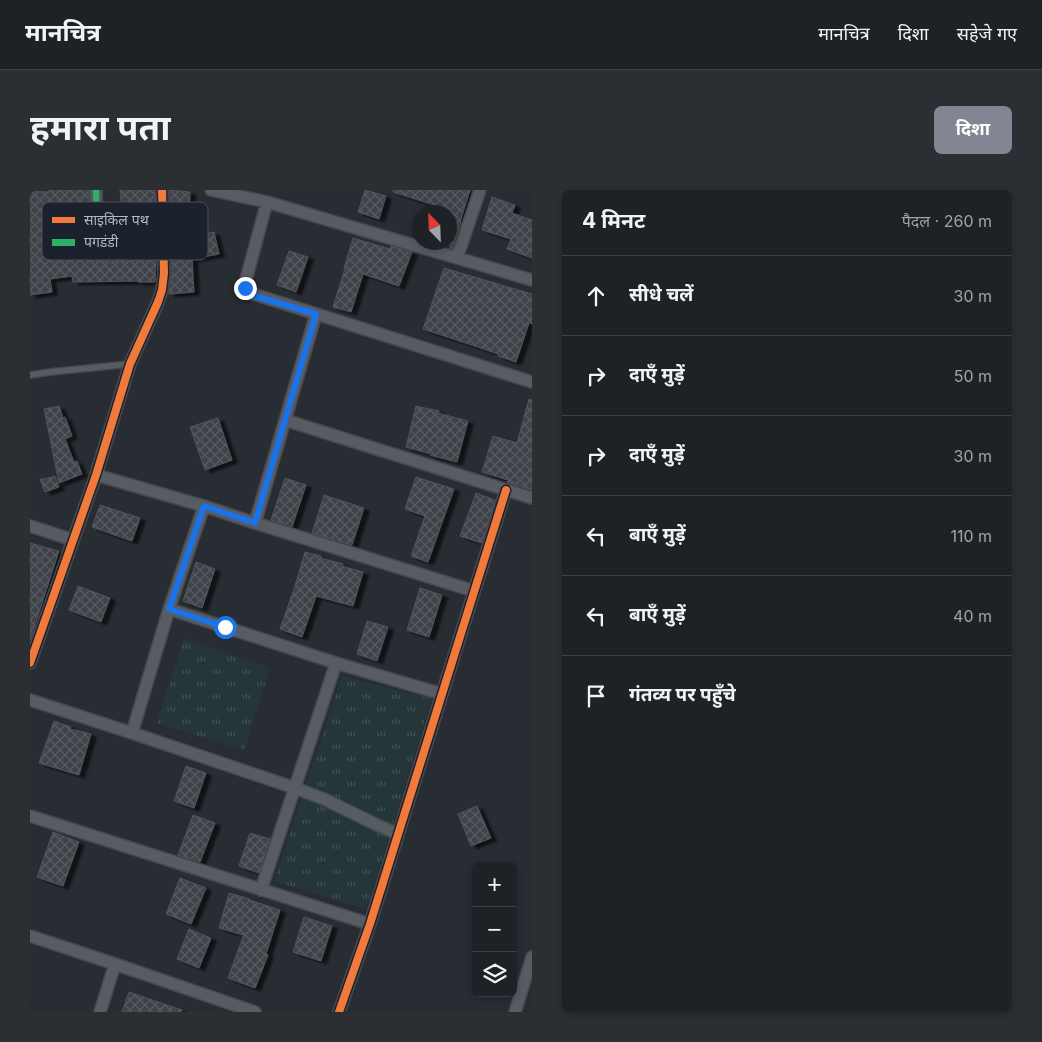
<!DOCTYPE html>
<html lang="hi">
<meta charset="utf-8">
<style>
:root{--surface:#1e2126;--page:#2b2e32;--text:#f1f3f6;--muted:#a1a3a7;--line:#3c3e43;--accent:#818692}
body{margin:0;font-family:Inter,"Noto Sans Devanagari",sans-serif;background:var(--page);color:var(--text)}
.controls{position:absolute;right:15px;bottom:15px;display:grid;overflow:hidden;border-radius:8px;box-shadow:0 2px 8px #0003}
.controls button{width:45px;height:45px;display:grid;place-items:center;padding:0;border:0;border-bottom:1px solid var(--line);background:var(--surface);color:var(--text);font:25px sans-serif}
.compass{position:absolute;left:382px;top:15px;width:45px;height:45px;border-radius:50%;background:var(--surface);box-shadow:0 2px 8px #0003;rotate:337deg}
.stop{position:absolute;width:15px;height:15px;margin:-11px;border:4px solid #1a73e8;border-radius:50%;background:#fff}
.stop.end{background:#1a73e8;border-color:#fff;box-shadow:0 1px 5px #0008}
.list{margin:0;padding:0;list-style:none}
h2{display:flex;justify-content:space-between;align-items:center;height:65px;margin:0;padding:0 20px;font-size:21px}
h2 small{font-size:16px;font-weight:400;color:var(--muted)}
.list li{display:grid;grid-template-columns:32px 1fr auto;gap:15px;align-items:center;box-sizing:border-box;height:80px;padding:0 20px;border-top:1px solid var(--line)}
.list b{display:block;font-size:19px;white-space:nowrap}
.list em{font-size:16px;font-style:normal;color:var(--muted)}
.icon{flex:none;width:28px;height:28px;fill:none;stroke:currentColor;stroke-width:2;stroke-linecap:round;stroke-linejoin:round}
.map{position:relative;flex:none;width:502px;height:822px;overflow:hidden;border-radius:8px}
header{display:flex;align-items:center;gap:30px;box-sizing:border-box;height:70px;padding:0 25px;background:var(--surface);border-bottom:1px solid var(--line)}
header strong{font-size:24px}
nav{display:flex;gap:28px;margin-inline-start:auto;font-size:18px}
.intro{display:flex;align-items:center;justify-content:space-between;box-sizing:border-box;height:120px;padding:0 30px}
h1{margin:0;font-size:35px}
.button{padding:12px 22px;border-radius:8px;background:var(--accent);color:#fff;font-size:18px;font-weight:700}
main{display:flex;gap:30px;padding:0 30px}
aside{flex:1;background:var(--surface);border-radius:8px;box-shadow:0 2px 8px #0003}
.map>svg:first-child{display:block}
.park{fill:url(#park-tufts)}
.building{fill:url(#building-cross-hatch);stroke:#4f545b;filter:url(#shadow)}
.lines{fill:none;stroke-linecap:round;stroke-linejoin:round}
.service-casing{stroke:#46484e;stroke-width:8}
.minor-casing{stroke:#46484e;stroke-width:14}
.service{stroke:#575b62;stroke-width:5.5}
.minor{stroke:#575b62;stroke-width:11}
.quiet{stroke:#2db169;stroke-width:6;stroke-dasharray:12 6;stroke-linecap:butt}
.cycleway-casing{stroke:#1b222d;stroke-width:11}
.cycleway{stroke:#f17a3a;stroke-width:8}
.route{stroke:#1a73e8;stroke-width:6}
.key{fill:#1b222d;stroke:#484f5b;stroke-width:1}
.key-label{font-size:14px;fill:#b1b7c5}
</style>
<header>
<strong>मानचित्र</strong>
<nav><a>मानचित्र</a><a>दिशा</a><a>सहेजे गए</a></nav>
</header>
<div class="intro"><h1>हमारा पता</h1><a class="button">दिशा</a></div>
<main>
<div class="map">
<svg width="502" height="822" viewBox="0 0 502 822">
<defs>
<pattern id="park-tufts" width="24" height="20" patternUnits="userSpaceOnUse" patternTransform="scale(1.25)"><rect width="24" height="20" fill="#253639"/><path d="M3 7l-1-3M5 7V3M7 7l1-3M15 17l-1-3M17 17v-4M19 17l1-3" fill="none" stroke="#425154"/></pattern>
<pattern id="building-cross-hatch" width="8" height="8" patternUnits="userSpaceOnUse" patternTransform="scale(1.25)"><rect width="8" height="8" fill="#3f4248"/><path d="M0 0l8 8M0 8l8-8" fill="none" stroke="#585b61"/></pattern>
<filter id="shadow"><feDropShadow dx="5.5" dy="3" stdDeviation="1" flood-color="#0009"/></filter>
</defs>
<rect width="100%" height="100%" fill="#282c33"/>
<!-- park -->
<path class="park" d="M154 449 240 478 214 560 127 533Z
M312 486 402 509 336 719 244 691Z"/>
<!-- building -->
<path class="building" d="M19 0H59L60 53 64 68 68 70 77 72 126 69 125 92H108V91L43 92 42 86 20 89 22 102 0 105V1L19 2Z
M90 0H125L126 54 76 57 74 52V23H92Z
M140 0 160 2 159 33H162L163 46 184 42 189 64 162 69 164 102 139 104 142 83Z
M335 0 356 6 349 29 328 22Z
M363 0H440L430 32H431L422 59 420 58V20L363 2Z
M462 7 485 15 482 23 502 30V68L477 59 481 49 452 40Z
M323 48 360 59 361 56 382 62 369 96 333 84 321 122 303 117 315 78H314Z
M259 61 278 67 266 102 247 95Z
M414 78 502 104V134L499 133 486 172 468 166V164L451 158 393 139Z
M499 209 502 210V300L477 292 478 290 452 282 463 246 487 253Z
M29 216 33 228 35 227 42 246 35 249 44 272 47 271 52 284 29 293 14 219Z
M386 216 409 221 408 223 438 231 427 272 400 265 401 264 376 257Z
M188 228 202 270 175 280 160 237Z
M25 286 29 297 15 302 10 289H15Z
M386 287 424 299 398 372 381 366 395 326 375 319Z
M255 288 276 295 262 337 241 330Z
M446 303 465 310 452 353 430 346Z
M294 305 334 318 322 355 282 343Z
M70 315 110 328 102 351 62 337Z
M0 353 29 361 0 450Z
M275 362 291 366V368L313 374 312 376 333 382 323 416 286 406 272 447 250 439 264 399Z
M166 372 185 379 172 418 153 411Z
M48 396 80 408 71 432 39 420Z
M390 398 412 405 399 447 377 440Z
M337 431 358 437 347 471 327 464Z
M24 531 41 537 40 539 61 544 49 585 9 573Z
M156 576 176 583 164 618 144 611Z
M447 616 461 648 441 656 428 624Z
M163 625 185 633 170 672 148 665Z
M23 642 49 652 33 696 7 687Z
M220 643 240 649 229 683 209 676Z
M150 688 176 698 161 734 136 724Z
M199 703 220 709V710L250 720 236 764 238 765 225 798 198 788 213 747V745L189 738Z
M274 727 302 736 291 771 263 762Z
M159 739 181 748 169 778 147 769Z
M99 802 152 820 151 822H92Z"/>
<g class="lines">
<defs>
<path id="service" d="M0 185 20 182 100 174"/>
<path id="minor" d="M66 0 67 53 70 63 76 65 133 61
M181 0 237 12 502 90
M237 12 215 93V98L220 103 502 192
M427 68 450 0
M255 230 502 308
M66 285 174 316 225 333 444 401
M225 333 286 124
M0 336 43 350
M139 419 306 473 412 504
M0 473 66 285 100 174 128 112 132 100 134 83 132 0
M0 510 102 543 265 598 294 609 345 634 368 644
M102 543 139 419 174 316
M0 626 340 734
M231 700 306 473
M0 746 85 774 225 822
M70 822 85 774
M309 822 340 734 476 300
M485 822 502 767"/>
</defs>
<!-- service casing -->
<use href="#service" class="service-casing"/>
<!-- minor casing -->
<use href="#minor" class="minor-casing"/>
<!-- service -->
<use href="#service" class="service"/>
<!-- minor -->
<use href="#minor" class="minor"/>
<!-- quiet -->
<path class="quiet" d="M66 0 67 53 70 63 76 65 133 61"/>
<defs>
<path id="cycleway" d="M0 473 66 285 100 174 128 112 132 100 134 83 132 0
M309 822 340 734 476 300"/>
</defs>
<!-- cycleway casing -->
<use href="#cycleway" class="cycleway-casing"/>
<!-- cycleway -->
<use href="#cycleway" class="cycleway"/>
</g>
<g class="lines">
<!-- route -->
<path class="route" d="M195 437 139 419 174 316 225 333 286 124 225 106 220 103 215 98"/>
</g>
<!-- legend -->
<rect x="12" y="12" width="166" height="58" rx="8" class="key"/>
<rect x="22" y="27" width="23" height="6" fill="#f17a3a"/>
<rect x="22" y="49" width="23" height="7" fill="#2db169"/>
<g class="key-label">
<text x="54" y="35">साइकिल पथ</text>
<text x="54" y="57">पगडंडी</text>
</g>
</svg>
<div class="controls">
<button>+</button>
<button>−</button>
<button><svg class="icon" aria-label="layers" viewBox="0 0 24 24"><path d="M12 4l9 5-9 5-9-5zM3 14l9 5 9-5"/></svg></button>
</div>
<svg class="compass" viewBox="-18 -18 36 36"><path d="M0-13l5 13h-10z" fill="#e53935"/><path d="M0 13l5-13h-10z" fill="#a1a3a7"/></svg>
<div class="stop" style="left:195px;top:437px"></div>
<div class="stop end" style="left:215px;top:98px"></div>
</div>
<aside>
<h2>4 मिनट<small>पैदल · 260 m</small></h2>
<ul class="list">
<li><svg class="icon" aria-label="ahead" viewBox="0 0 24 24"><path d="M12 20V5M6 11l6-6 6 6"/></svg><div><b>सीधे चलें</b></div><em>30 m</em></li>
<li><svg class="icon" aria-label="right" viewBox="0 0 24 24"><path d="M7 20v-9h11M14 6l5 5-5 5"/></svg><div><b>दाएँ मुड़ें</b></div><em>50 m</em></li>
<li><svg class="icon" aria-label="right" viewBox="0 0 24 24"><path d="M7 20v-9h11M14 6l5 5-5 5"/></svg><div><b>दाएँ मुड़ें</b></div><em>30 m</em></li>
<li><svg class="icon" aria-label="left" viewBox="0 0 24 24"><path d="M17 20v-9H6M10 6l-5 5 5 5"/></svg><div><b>बाएँ मुड़ें</b></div><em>110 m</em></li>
<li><svg class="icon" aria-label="left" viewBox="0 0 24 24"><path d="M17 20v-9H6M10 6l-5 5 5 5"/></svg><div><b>बाएँ मुड़ें</b></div><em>40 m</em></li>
<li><svg class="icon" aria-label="arrive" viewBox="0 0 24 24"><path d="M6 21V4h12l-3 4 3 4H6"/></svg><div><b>गंतव्य पर पहुँचे</b></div></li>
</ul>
</aside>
</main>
